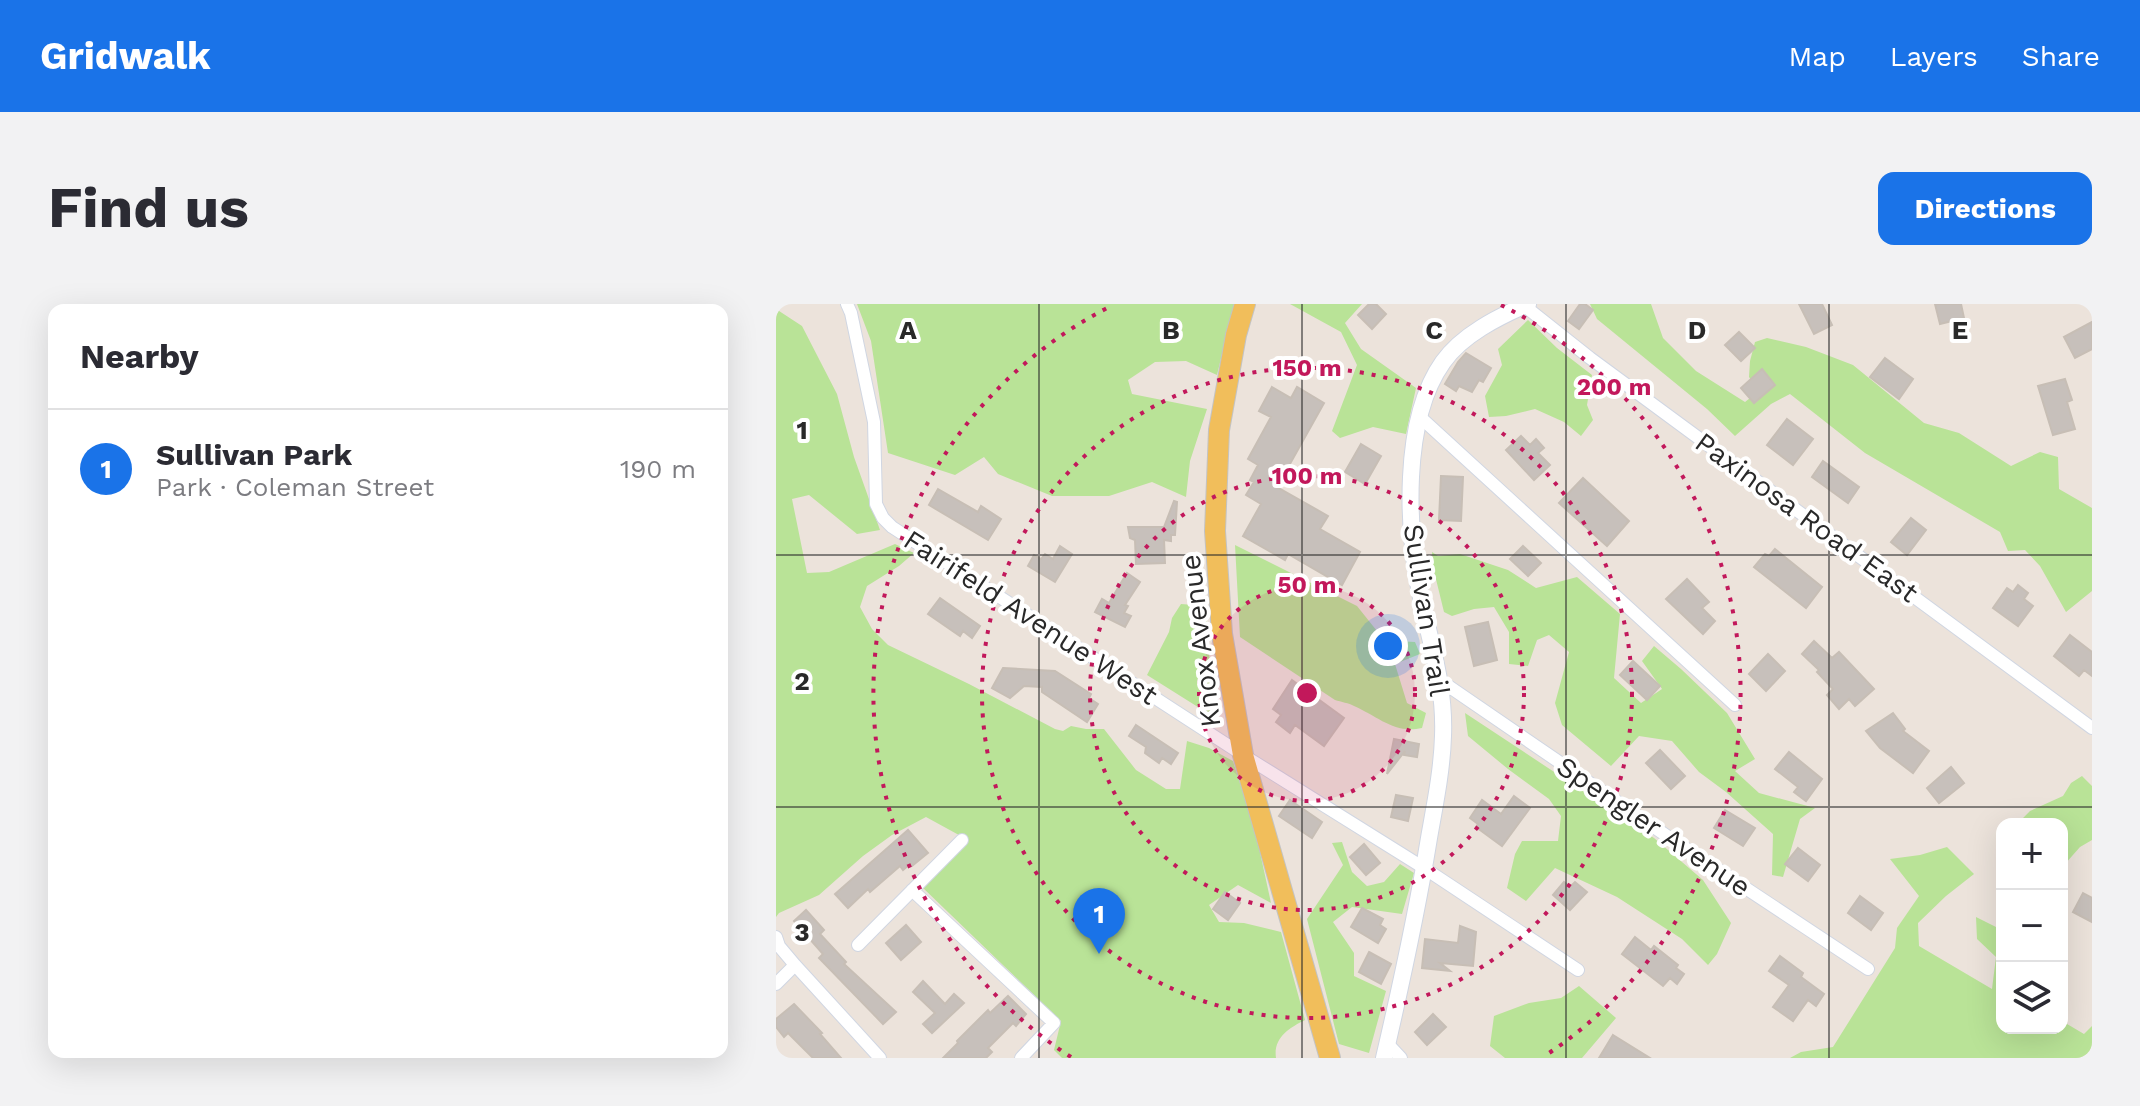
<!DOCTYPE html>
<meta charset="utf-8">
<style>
:root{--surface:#fff;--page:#f2f2f3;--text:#2b2b33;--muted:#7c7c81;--line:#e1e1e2;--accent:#1a73e8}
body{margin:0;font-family:"Work Sans",sans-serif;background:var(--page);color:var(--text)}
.controls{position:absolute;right:24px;bottom:24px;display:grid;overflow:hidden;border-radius:16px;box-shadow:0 8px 32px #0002}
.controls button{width:72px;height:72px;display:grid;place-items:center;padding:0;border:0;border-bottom:2px solid var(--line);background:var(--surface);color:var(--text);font:40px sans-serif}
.you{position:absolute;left:612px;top:342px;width:28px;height:28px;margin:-20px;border:6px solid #fff;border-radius:50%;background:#1a73e8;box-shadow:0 0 0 12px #1a73e833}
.badge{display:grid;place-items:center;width:52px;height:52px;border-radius:50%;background:var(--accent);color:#fff;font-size:26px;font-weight:700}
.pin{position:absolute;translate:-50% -66px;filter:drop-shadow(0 2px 4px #0008)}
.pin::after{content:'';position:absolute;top:42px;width:28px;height:24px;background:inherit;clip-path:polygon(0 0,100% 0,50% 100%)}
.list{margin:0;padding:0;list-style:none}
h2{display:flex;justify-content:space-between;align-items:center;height:104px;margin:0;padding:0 32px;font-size:34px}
h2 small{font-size:26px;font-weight:400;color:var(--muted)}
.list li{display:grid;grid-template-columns:52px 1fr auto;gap:24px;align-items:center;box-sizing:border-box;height:120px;padding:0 32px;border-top:2px solid var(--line)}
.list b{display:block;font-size:30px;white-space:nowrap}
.list p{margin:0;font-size:26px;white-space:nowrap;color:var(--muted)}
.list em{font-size:26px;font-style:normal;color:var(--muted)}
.icon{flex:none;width:44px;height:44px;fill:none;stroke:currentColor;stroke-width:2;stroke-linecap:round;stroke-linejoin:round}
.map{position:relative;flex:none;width:1316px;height:754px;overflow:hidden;border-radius:16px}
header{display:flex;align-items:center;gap:48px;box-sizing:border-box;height:112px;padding:0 40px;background:var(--accent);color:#fff}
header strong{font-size:38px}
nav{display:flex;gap:44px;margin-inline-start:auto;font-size:28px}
.intro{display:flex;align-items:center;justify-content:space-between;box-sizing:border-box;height:192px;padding:0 48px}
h1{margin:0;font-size:56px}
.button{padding:20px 36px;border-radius:16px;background:var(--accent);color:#fff;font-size:28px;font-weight:700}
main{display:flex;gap:48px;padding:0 48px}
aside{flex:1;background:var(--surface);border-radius:16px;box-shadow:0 8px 32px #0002}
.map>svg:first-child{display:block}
.green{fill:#b9e397}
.building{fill:#c7c0bb;stroke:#c7beb5;stroke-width:2}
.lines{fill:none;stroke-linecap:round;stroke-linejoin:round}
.minor-casing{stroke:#d0d6e2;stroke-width:14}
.tertiary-casing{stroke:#d0d6e2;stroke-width:18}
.primary-casing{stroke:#c3c3c3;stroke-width:22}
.minor{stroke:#fff;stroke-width:12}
.tertiary{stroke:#fff;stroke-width:16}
.primary{stroke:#f1be5b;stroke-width:20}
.grid{fill:none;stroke:#292929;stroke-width:2;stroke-opacity:0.55}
.ring{fill:none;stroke:#c2185b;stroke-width:4;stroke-dasharray:4 8}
.labels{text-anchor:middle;stroke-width:8;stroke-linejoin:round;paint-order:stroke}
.street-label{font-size:28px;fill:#292929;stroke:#fff}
.grid-label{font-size:26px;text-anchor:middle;font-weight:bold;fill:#292929;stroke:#fff;stroke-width:8;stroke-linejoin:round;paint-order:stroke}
.centre{fill:#c2185b;stroke:#fff;stroke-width:4}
.ring-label{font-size:24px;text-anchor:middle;font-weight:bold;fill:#c2185b;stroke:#fff;stroke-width:8;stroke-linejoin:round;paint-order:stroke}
</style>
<header>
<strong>Gridwalk</strong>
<nav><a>Map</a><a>Layers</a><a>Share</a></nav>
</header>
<div class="intro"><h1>Find us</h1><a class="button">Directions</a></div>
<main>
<aside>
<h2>Nearby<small></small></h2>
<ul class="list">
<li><span class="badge">1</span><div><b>Sullivan Park</b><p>Park · Coleman Street</p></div><em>190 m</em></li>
</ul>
</aside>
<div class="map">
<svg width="1316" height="754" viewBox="0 0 1316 754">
<rect width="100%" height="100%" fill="#ece3db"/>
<!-- green -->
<path class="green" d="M81 0H458L441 71 410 57 379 58 352 76 356 90 431 105 414 157 410 193 376 178 333 192H276L222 170 208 153 179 171 112 149 95 37Z
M514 0H586L569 19 585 45 640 84 630 130 597 123 564 134 556 127 581 61 565 28Z
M814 0H875L887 34 920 67 969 98 983 87 973 73 974 57 979 38 991 34 1030 43 1077 61 1148 119 1183 129 1235 162 1264 148 1282 153 1283 185 1316 204V287L1290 308 1264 262 1249 246 1232 247 1224 228 1089 149 1014 90 995 100 959 132 931 105 821 15Z
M0 5 26 22 61 90 78 153 104 226 81 230 33 191 16 195 31 269 53 268 119 240 138 249 123 262 91 282 84 303 96 325 112 341 193 380 279 425 287 427 295 422 310 425H328L360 466 390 485H404L411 437 433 444 457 457 480 530 495 599 462 581 433 601 443 618 468 619 505 628 529 716C513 724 497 734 500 754H286L278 746 285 717 146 583 192 536 150 513 116 531 87 552 43 591 3 609 0 613Z
M752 16 781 44 816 71 811 101 817 116 805 132 788 118 759 105 730 112 713 113 709 92 726 61 722 45Z
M459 241 581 302 605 332 620 337 639 338 644 350 619 360 631 399 650 409 646 424C618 430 603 413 578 402 573 399 565 398 559 396L464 333Z
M656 248 662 252 684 250 732 266 760 284 801 273 844 310 838 374 865 399 886 385 866 357 878 342 905 365 951 409 979 455 959 467 983 489 1039 504 1024 515 1007 573 996 571 997 530 950 488 923 468 896 437 863 432 835 462 786 421 779 399 793 348 773 331 761 336 752 362 733 360V328L718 303 698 305 676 312 668 308 657 263Z
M405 300 430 302 434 363 441 415 371 371 393 328 396 314Z
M689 409 878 534 927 576 955 619 941 650 932 661 906 635 841 593 779 564 750 597 731 584 739 550 746 537H782L785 512 773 495 732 465 692 432Z
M1306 472 1316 482V536L1304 543 1289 560 1286 559V520H1241L1254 507 1287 492 1295 479Z
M566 538 576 568 591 582 608 578 624 560 638 569 626 610 576 603 557 618 578 649V672L610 687 593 749 563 740 531 615 567 561 556 539Z
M1171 543 1198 570 1170 592 1142 619 1143 642 1216 685 1220 653 1201 635 1200 613 1226 626V724H1286V717L1308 730 1316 722V754H1014L1025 748 1057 743 1119 644 1121 624 1143 592 1114 555 1144 551Z
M803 682 840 714 806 754H729L714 742 718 712 753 699 785 694Z"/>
<!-- building -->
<path class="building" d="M593 0H600L610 10 596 25 582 11Z
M804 0H809L817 6 803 25 792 17Z
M1023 0H1046L1056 21 1038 30Z
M1159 0H1185L1188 14 1164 20Z
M1316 18V45L1299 54 1288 33Z
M963 28 979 44 965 57 949 41Z
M690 49 715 64 707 78 703 76 696 88 683 82 680 87 669 80 682 58Z
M1109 54 1137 75 1123 95 1094 73Z
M986 65 999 81 978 99 965 84Z
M1289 75 1296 96 1291 98 1299 125 1277 131 1262 82Z
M496 83 515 94 521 83 548 99 501 183 552 212 544 225 584 248 566 281 512 250 509 256 467 232 485 200 470 191 478 178 474 176 482 161 472 155 495 113 483 107Z
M1011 115 1037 135 1017 161 991 141Z
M745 132 754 141 760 135 768 144 762 149 774 161 758 176 730 146Z
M585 140 605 152 589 180 569 168Z
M1047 157 1083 183 1072 199 1036 173Z
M665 172 687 173 685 217 663 216Z
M807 174 853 217 831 242 783 199Z
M162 185 202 208 205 202 225 215 212 236 153 201Z
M398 197 401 198 399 231H395V237L388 236 389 259 360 260 359 236 354 234 352 223H388Z
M1135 214 1150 226 1131 251 1115 238Z
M284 242 296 250 279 278 252 262 258 251 265 255 269 250 277 255Z
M747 242 765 259 752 272 734 255Z
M999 245 1046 283 1030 304 978 263 989 250 993 252Z
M351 269 364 278 349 301 352 302 348 309 355 312 349 323 319 308 326 295 333 299Z
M911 275 933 298 926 304 939 317 927 330 890 295Z
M1242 281 1252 289 1248 295 1257 302 1242 322 1217 304 1231 284 1237 288Z
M164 294 204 322 196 334 187 327 184 332 152 310Z
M712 318 721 356 698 362 689 323Z
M1294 331 1316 348V372L1308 366 1303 372 1278 352Z
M1038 337 1056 354 1063 348 1098 385 1079 402 1073 395 1063 405 1051 391 1057 385 1041 368 1043 366 1026 350Z
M992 350 1009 367 990 387 973 370Z
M857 357 884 382 871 396 844 371Z
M227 364 279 367 315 390 313 394 322 400 311 418 266 388V383L248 382 234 394 216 384Z
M516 376 568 414 548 442 519 421 514 429 500 418 505 411 497 405Z
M1117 409 1129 425 1127 427 1153 447 1137 469 1104 444 1090 427Z
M360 421 402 449 395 460 386 454 383 459 369 449 370 443 353 432Z
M618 435 643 440 641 453 628 451 629 447 611 470Z
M884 446 909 472 895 485 870 459Z
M1013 448 1046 475 1030 497 1018 488 1022 483 999 465Z
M1175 463 1188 479 1163 499 1151 484Z
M620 491 637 494 632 517 615 513Z
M738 492 754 504 726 542 700 523 702 520 694 514 706 496 725 510Z
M514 496 546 518 536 534 503 512Z
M949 506 979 524 967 542 938 524Z
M132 526 152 549 136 562 134 560 127 566 124 562 94 588 92 585 72 604 59 590Z
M588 540 604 559 590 571 574 553Z
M1022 544 1044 561 1032 577 1009 560Z
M788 578 794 583 799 578 811 588 794 606 777 591Z
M449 588 464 599 452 616 437 605Z
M1307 589 1316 594V618L1297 608Z
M1084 592 1107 609 1095 626 1072 609Z
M586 604 607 615 604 621 610 625 602 639 575 623Z
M30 606 48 626 44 630 70 658 68 660 120 708 107 720 43 654 47 650 18 617Z
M130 621 145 638 125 656 110 639Z
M684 622 700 628 697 662 664 659 674 667 646 664 649 635 682 639Z
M859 633 875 646 878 642 902 661 900 664 908 670 901 680 894 674 887 682 846 650Z
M593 648 615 660 605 680 583 668Z
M1004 652 1027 669 1025 673 1048 690 1040 702 1032 696 1017 717 997 703 1013 681 993 667Z
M147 677 169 700 178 690 188 699 156 729 147 720 159 709 137 688Z
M232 692 250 710 240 722 237 719 212 744 216 748 210 754H167L182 739 181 737 212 706 214 709Z
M18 700 46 729 44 730 65 754H37L12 729 8 733 0 723V715Z
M657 710 670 723 651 741 639 728Z
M837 731 874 754H823Z"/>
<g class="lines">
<defs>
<path id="minor" d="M71 0 75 9 98 118 100 200 107 214 116 223 467 451 648 564 802 666
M746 0 814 54 1316 424
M644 113 959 401
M665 377 891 532 1092 665
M136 586 278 719 245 754
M0 633 3 642 19 661 104 754
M82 641 186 536
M0 680 19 661
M611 739 625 754"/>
<path id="tertiary" d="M608 754C625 681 641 608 653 534 659 500 666 466 667 432 669 382 655 342 645 294 631 227 625 117 667 58 686 31 722 13 752 0"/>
<path id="primary" d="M469 0 460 31 443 126 439 227 446 330 467 451 554 754"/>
</defs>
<!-- minor casing -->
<use href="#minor" class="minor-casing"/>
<!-- tertiary casing -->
<use href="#tertiary" class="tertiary-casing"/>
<!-- primary casing -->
<use href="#primary" class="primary-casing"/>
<!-- minor -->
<use href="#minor" class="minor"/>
<!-- tertiary -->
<use href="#tertiary" class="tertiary"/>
<!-- primary -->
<use href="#primary" class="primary"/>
</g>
<!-- grid -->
<path class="grid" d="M263 0V754M526 0V754M790 0V754M1053 0V754M0 251H1316M0 503H1316"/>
<!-- distance rings -->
<circle cx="531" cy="389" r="108" fill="#c2185b" fill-opacity=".12"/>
<g class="ring">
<circle cx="531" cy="389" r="108"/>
<circle cx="531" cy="389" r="217"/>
<circle cx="531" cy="389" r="325"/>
<path d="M295 753A434 434 0 0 1 337 1M725 1A434 434 0 0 1 767 753"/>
</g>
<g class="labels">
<!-- street labels -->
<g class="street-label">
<text transform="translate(1031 213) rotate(36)" y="10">Paxinosa Road East</text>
<text transform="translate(651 306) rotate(81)" y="10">Sullivan Trail</text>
<text transform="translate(255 313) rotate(33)" y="10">Fairifeld Avenue West</text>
<text transform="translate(424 337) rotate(-97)" y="10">Knox Avenue</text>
<text transform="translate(878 522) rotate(34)" y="10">Spengler Avenue</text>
</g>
</g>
<g class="grid-label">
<text x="132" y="35">A</text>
<text x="395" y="35">B</text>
<text x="658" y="35">C</text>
<text x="921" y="35">D</text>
<text x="1184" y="35">E</text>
<text x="26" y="135">1</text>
<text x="26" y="386">2</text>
<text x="26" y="637">3</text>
</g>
<circle cx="531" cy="389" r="12" class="centre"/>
<g class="ring-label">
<text x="531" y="72">150 m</text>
<text x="838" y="91">200 m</text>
<text x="531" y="180">100 m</text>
<text x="531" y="289">50 m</text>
</g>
</svg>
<div class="controls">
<button>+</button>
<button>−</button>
<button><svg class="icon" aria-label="layers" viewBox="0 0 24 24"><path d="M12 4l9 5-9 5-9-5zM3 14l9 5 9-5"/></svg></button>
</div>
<div class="you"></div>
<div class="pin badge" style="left:323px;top:650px">1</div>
</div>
</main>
